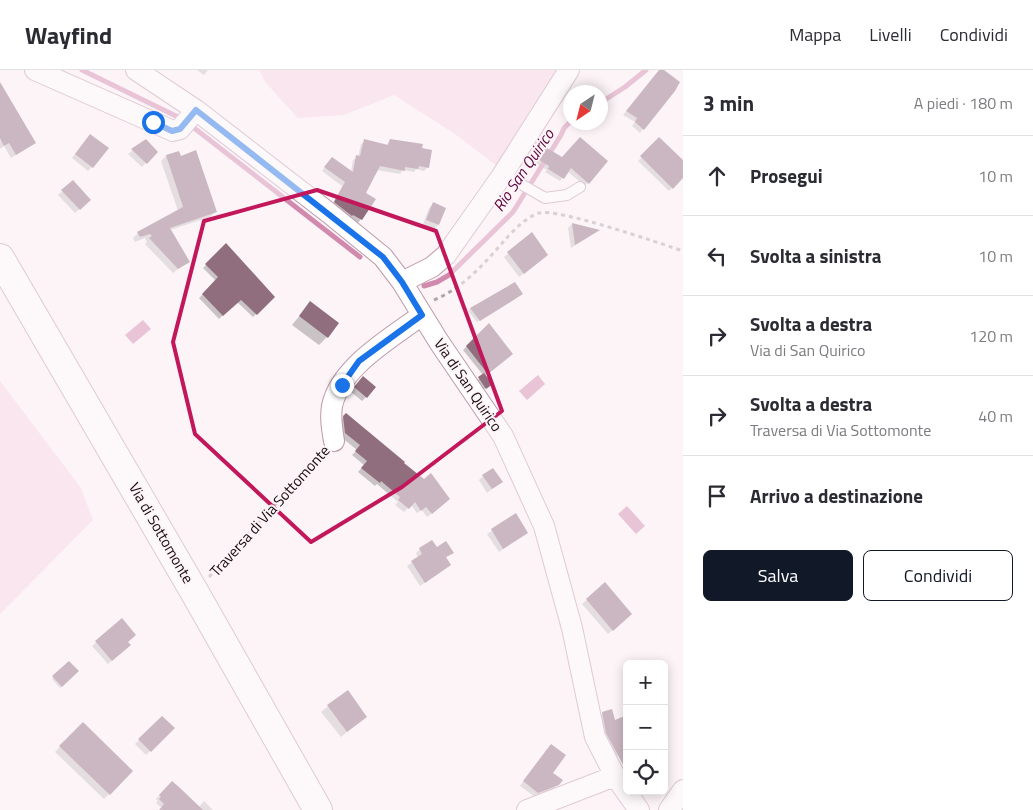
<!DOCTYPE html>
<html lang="it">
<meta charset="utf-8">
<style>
:root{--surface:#fff;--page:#f7f7f7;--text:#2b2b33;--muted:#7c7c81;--line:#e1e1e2;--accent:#111827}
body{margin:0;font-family:"Titillium Web",sans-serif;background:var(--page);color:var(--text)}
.controls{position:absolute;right:15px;bottom:15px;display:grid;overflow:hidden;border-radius:8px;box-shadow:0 2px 12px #0003}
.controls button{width:45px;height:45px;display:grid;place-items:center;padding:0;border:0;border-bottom:1px solid var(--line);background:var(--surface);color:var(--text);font:25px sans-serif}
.compass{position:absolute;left:563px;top:15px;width:45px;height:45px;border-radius:50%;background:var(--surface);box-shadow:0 2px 12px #0003;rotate:215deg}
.stop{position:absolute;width:15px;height:15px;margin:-11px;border:4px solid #1a73e8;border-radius:50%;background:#fff}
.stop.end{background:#1a73e8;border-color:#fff;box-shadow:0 1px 5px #0008}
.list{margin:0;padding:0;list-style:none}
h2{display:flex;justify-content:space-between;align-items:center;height:65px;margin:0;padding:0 20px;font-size:21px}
h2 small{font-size:16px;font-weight:400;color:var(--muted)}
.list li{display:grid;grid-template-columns:32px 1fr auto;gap:15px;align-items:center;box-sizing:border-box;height:80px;padding:0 20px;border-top:1px solid var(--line)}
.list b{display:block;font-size:19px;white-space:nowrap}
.list p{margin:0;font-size:16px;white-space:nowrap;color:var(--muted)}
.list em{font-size:16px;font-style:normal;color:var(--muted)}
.actions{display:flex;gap:10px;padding:15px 20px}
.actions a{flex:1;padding:11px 0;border:1px solid var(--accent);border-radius:8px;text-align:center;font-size:18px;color:var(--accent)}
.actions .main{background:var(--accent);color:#fff}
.icon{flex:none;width:28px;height:28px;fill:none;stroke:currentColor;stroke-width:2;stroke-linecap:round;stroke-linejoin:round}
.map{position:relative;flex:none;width:683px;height:740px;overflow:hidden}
header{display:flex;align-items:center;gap:30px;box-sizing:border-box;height:70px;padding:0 25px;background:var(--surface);border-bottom:1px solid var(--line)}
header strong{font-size:24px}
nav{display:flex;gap:28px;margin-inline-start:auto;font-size:18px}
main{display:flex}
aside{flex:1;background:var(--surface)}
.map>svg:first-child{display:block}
.green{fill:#f9d4e5}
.water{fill:#d18aad}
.shadow{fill:#0003}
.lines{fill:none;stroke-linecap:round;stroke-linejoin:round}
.stream{stroke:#d18aad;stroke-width:5}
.building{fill:#916e7e}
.service-casing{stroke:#bd98a9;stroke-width:12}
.minor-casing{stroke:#bd98a9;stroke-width:22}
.secondary-casing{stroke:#bd98a9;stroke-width:30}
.path{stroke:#afa5a9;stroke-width:3;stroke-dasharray:4 4;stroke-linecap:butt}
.service{stroke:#fff;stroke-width:10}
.minor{stroke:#fff;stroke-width:20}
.secondary{stroke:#fff;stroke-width:28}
.route{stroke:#1a73e8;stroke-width:6}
.marked{fill:none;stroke:#c2185b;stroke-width:4;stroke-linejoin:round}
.labels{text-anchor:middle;stroke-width:4;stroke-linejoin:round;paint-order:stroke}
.street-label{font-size:15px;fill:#170a10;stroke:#fcf4f7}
.water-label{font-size:16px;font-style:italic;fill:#5c053c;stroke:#fcf4f7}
</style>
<header>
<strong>Wayfind</strong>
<nav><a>Mappa</a><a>Livelli</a><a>Condividi</a></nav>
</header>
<main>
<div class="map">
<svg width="683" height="740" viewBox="0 0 683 740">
<rect width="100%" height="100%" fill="#fcf4f7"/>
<!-- green -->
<path class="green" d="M259 0H562L501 99 455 64 394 25 344 45 298 48 266 13Z
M0 311 81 418 93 450 0 544Z"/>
<!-- water -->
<path class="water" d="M143 250 151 259 133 274 125 265Z
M538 305 545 314 527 330 519 321Z
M627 436 645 456 636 464 618 444Z"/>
<!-- shadow -->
<path class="shadow" d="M197 0H208L204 5Z
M662 0 643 59 640 63 632 56 635 52 623 45Z
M0 32 34 73 11 88 4 76 0 79Z
M87 69 92 97 88 101 72 88Z
M660 69 683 92V107L669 121 638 91Z
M390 70 421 79 428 97 424 101 416 99 414 102 403 100 400 104 377 100 364 124 361 149 358 153 332 136 342 116 322 101 329 92 351 102 353 90 358 87 361 74 365 71 386 76Z
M145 71 156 82 142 97 128 84Z
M534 77 561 89 606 92 585 116 567 101 560 111 545 102 547 100 527 88Z
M178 83 215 142 210 147 170 160 188 191 173 203 145 174 147 172 145 168 135 172 133 168 138 163 178 141 161 91 166 86Z
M73 112 89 130 75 143 58 125Z
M433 134 438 155 434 159 423 154 429 138Z
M572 154 598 161 571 178 568 158Z
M532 164 543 189 519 207 504 187Z
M226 175 273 227 253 247 237 232 219 249 199 228 216 211 203 198Z
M518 227 477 252 468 241 470 239Z
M310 233 327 267 319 275 292 255Z
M489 255 508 287 484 306 491 314 483 320 477 310 483 305 463 280Z
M359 312 375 318 362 331 351 322Z
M346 344 402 393 445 433 427 447 422 440 417 443 411 435 404 442 395 435 398 432 377 414 375 416 358 402 364 395 352 385 357 380 341 367 340 351Z
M483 406 501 412 487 423 479 410Z
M516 445 527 463 499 482 487 464Z
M420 479H437L452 482 445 488 450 495 420 516 407 496 418 488 416 483Z
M605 514 627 548 608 564 582 534Z
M121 550 127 572 126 578 108 594 92 576Z
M69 592 78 601 60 618 52 609Z
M328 636 365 647 341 667 321 642Z
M603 643 615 652 627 679 614 688 603 667 599 647Z
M162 647 173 658 146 685 135 674Z
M83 654 132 701 104 729 55 682Z
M547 679 552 703 558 714 554 718 534 726 520 716Z
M172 712 198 738 204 731 213 740H160L162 738 156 733 158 731 156 729Z"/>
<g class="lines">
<!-- stream -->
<path class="stream" d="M82 0 182 49
M600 33 625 17 646 0
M189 54 360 187
M424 216 437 212 449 205 513 142 561 65 564 58 570 52"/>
</g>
<!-- building -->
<path class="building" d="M659 0H664L680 12 675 21 644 60 635 52 637 48 626 41Z
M0 12 36 73 16 85 9 73 4 76 0 68Z
M90 64 109 78 93 98 75 84Z
M580 67 608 91 589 114 571 98 564 109 548 99 549 96 530 84 537 72 562 87Z
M659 67 683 90V108L673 119 640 86Z
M146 69 158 82 147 94 131 79Z
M364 69 388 75 390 69 423 74 422 78 432 80 429 98 419 96 418 99 405 97V101L380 96 366 123 376 129 362 150 353 145 352 146 334 132 345 112 324 97 332 87 353 102 356 85 360 86Z
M196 80 217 142 170 158 190 192 178 199 149 168 152 166 150 164 140 167 137 162 183 137 166 85 179 81 181 86Z
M73 110 91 130 80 140 61 120Z
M433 132 446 138 439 155 426 150Z
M572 153 600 160 575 175Z
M532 162 548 185 524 204 507 182Z
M226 173 275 227 257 245 241 230 223 246 202 224 218 207 205 194Z
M515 212 523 224 480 251 470 238Z
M310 231 339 253 328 268 299 246Z
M489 253 513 284 488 304 466 276Z
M484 303 493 314 486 319 478 307Z
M363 306 376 317 367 328 354 317Z
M346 343 405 392 404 393 424 409 431 403 450 429 432 444 426 437 421 441 415 432 409 439 398 430 400 427 381 411 380 413 361 398 367 391 355 381 360 375 345 363 343 346Z
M493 398 503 412 492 419 482 405Z
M516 443 528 463 503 479 491 459Z
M432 470 437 477 446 471 454 483 446 487 451 495 425 513 411 491 422 484 419 478Z
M605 512 632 544 613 561 586 529Z
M122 548 136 565 128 572 131 575 112 591 95 571Z
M69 591 79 601 62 617 52 606Z
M348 620 367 647 347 662 327 635Z
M612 639 615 650 627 645V702L606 663 602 642Z
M162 646 175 658 151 682 138 669Z
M83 652 133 701 110 725 59 676Z
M551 674 566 685 553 703 563 710 559 715 538 723 523 711Z
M172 711 180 718 203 740H159L164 734 159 729 161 727 159 725Z"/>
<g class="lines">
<defs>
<path id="service" d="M501 107 514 110 545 128 567 125 580 117"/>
<path id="minor" d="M35 0 173 61 180 59 196 40
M136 0 196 40 329 143 383 187 402 212 439 272 503 366 544 456 572 558 595 667 615 706 639 740
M402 212 432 197 446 185 501 107 569 0
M334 371C332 359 330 348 332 336 340 297 391 268 422 245
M527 740 615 706
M669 740 683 720"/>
<path id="secondary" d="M0 188 195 523 318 740"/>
</defs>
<!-- service casing -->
<use href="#service" class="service-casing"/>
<!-- minor casing -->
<use href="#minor" class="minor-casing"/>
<!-- secondary casing -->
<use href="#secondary" class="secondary-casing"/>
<!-- path -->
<path class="path" d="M434 230C463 218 484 194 504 171 513 161 526 147 539 143 558 138 659 173 683 181
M209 507 323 382"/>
<!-- service -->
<use href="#service" class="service"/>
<!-- minor -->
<use href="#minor" class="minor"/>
<!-- secondary -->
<use href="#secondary" class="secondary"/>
</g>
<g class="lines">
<!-- route -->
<path class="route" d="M153 52 172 61 180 59 196 40 383 187 402 212 422 245 359 291 342 315"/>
</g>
<!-- marked area -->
<path d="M0 0H683V740H0ZM317 120 436 161 502 341 402 417 311 472 195 364 173 272 204 151Z" fill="#fcf4f7" fill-opacity=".55" fill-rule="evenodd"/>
<path class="marked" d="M317 120 436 161 502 341 402 417 311 472 195 364 173 272 204 151Z"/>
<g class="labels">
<!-- street labels -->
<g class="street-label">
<text transform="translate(468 315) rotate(56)" y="5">Via di San Quirico</text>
<text transform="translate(270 441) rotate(-48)" y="5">Traversa di Via Sottomonte</text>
<text transform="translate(161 463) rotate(60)" y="5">Via di Sottomonte</text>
</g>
<!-- water labels -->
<g class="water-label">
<text transform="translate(523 100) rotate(-56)" y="6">Rio San Quirico</text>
</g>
</g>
</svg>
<div class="controls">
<button>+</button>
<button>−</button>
<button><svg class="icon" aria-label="locate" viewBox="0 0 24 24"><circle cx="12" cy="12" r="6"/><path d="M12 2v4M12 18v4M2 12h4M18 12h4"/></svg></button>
</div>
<svg class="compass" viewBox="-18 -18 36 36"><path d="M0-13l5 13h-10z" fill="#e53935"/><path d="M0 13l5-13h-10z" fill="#7c7c81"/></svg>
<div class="stop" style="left:153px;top:52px"></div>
<div class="stop end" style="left:342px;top:315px"></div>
</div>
<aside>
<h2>3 min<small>A piedi · 180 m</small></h2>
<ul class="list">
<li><svg class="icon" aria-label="ahead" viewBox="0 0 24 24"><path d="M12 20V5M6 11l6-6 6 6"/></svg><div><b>Prosegui</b></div><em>10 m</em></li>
<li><svg class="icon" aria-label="left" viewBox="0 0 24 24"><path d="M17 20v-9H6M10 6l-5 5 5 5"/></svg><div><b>Svolta a sinistra</b></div><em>10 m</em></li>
<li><svg class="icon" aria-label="right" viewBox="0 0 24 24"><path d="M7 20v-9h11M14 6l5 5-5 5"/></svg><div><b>Svolta a destra</b><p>Via di San Quirico</p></div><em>120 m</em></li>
<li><svg class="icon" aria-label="right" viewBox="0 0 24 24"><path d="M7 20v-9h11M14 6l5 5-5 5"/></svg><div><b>Svolta a destra</b><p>Traversa di Via Sottomonte</p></div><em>40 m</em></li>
<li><svg class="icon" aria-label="arrive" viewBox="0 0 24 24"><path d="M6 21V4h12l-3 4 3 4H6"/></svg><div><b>Arrivo a destinazione</b></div></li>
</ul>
<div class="actions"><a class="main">Salva</a><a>Condividi</a></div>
</aside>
</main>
